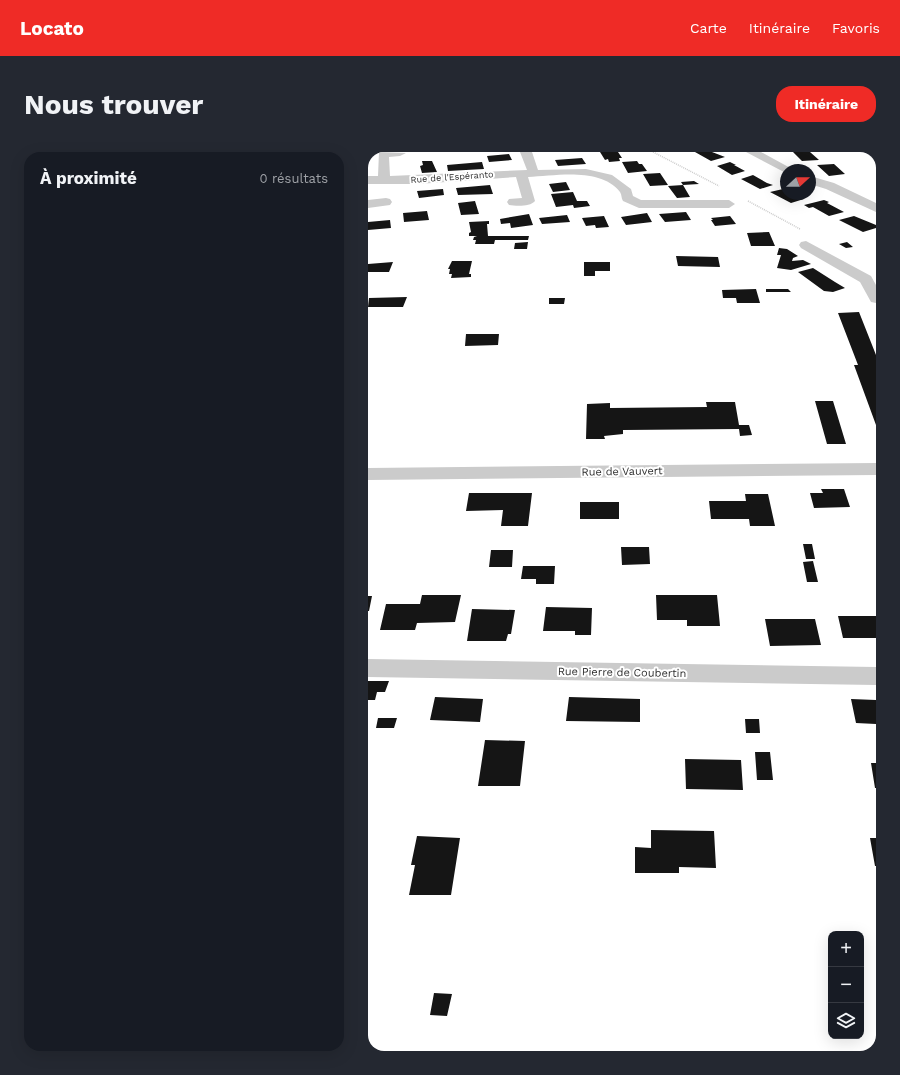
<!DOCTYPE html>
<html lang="fr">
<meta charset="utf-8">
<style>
:root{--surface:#171b24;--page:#242831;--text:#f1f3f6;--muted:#9ea1a6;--line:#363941;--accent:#ef2b26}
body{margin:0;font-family:"Work Sans",sans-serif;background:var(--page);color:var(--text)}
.controls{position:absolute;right:12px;bottom:12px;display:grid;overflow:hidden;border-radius:8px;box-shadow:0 4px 16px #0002}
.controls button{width:36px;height:36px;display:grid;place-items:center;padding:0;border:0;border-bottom:1px solid var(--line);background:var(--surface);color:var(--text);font:20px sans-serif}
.compass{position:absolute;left:412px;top:12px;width:36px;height:36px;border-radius:50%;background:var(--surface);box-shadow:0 4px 16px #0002;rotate:69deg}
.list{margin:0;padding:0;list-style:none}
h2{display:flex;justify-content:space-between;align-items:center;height:52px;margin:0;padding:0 16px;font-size:17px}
h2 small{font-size:13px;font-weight:400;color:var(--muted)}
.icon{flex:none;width:22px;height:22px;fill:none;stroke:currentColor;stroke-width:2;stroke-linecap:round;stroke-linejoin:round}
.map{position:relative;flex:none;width:508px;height:899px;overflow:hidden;border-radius:16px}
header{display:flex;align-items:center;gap:24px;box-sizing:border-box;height:56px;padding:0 20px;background:var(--accent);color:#fff}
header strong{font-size:19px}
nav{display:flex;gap:22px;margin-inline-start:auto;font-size:14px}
.intro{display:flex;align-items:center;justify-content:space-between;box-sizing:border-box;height:96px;padding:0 24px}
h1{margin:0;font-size:28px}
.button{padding:10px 18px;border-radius:16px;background:var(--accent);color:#fff;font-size:14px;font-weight:700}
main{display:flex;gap:24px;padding:0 24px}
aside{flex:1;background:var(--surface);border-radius:16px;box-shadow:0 4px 16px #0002}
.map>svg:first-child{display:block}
.building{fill:#151515}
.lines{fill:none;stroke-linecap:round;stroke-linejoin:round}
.path{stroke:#cbcbcb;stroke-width:1.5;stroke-dasharray:1 1;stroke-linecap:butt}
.minor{fill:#cbcbcb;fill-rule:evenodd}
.labels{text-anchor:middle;stroke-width:4;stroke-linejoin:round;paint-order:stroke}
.far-street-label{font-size:9px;fill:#2e2e2e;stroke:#fff}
.street-label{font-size:11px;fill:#2e2e2e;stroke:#fff}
</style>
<header>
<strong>Locato</strong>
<nav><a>Carte</a><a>Itinéraire</a><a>Favoris</a></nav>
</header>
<div class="intro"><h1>Nous trouver</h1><a class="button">Itinéraire</a></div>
<main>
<aside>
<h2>À proximité<small>0 résultats</small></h2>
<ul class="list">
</ul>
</aside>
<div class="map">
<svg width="508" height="899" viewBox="0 0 508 899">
<rect width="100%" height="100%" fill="#fff"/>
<!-- building -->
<path class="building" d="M232 0H250L254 6H251L252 9 241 10 240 7 237 8Z
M327 0H344L357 5 343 9Z
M425 0H442L451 8 434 9Z
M141 2 144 8 121 10 119 4Z
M214 6 218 12 190 14 187 8Z
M54 9H64L69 20 54 21 52 14 55 13Z
M269 9 271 12H274L279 19 260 21 254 10Z
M114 10 116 17 80 19 79 13Z
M362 10 368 13H366L377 19 364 23 349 14Z
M466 12 477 22 461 24 449 13Z
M292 21 300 33 282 34 275 22Z
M385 23 399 31 405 33 392 37 373 27Z
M326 29 331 32 315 33 313 30Z
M198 30 202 38 185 40 181 32Z
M122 33 125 42 90 43 88 36Z
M315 33 322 45 309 46 300 34Z
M75 37 76 43 51 46 49 39Z
M415 37 418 38V42H426L436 47 423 51 402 40Z
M205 40 209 49H219L222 54 206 56 205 53 188 55 183 42Z
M456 48 461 50 459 51 476 60 461 64 445 55 441 56 436 53Z
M107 49 111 62 93 63 90 51Z
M59 59 61 68 36 70 35 61Z
M318 60 323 68 297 70 291 62Z
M279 61 284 70 258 73 253 65Z
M161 62 165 73 143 76 142 71 133 72 132 67Z
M199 63 202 70 174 72 171 66Z
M236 64 241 75 228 76 227 73 218 74 214 66Z
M362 64 368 72 347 74 343 68H345L343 66Z
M486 64 508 73V76L495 80 471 68Z
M22 68 23 76 0 78V70Z
M121 69V72H119L120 84H161L160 88H127L126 92H107L108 88H105L106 85 109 84H101V81L103 80 101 70Z
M401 80 407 94H383L379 81Z
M160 90 159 97H146L147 91Z
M479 90 485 95 478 96 471 92Z
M411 96 419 97 430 104 425 106 424 109 435 108 443 112 423 118 409 116 413 103H409Z
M308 104 350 105 352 115 310 114Z
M84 109H104L101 122H103V125L83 126 84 122H81L82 117H80Z
M25 110 21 120H0V112Z
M216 110H242V119H227V124H216Z
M445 116 467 130 477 136 465 140 456 139 430 120Z
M388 137 392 151H369L368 146H355L354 138Z
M398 137H420L423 140H398Z
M39 145 35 155H0L1 146Z
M181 146H197L196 152H181Z
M491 160 508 203V273L486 213H490L470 161Z
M98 182H131L130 193 97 194Z
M447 249H465L478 292H459Z
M338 250H367L371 273H381L384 283 372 284 371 277 255 278V282L236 284 237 287H218L219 252 242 251V256L339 255Z
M453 337H476L482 355 446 356 442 341H455Z
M101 341H164L160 374H133L135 358 98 359Z
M377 342H400L407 374H382L381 367H343L341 349H378Z
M212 350H251V367H212Z
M435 392H444L447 407H438Z
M253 395H281L282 412 254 413Z
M123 398H145L144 415H121Z
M445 409 450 430H439L435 410Z
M155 414H187L186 432H168V427H153Z
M54 443H93L87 470 49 471 47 478H12L18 452H52Z
M288 443H349L352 474H319V468H289Z
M0 444H4L1 459H0Z
M178 455 224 456 223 483H207V479H175Z
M104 457 147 458 143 482H140L138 489H99Z
M470 464H508V486H475Z
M397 467H447L453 493 402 494Z
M0 529H21L17 540H9L7 548H0Z
M67 545 115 547 112 570 62 568Z
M201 545 272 547V570L198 569Z
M483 547 508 548V572L488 571Z
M10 566H29L26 576H8Z
M377 567H391L392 581H378Z
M117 588 157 589 152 634H110Z
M387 600H402L405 628H389Z
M317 607 373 608 375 638 318 637Z
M503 611H508V636H507Z
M283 678 346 679 348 716 311 715V721H267V695L283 696Z
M49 684 92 686 83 743H41L47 713H43Z
M502 686H508V714H507Z
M66 841 84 842 79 864 62 863Z"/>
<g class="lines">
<!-- path -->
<path class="path" d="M285 0 351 34
M380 49 432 77"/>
<!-- minor -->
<path class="minor" d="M11 0 38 1 32 4 21 5 22 24 159 18 152 0H164L170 18 218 17 244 23 263 37 265 44 273 48H361L367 52 361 56H271L255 49C253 46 254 43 252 40 232 15 188 24 160 25L167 49C162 55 148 54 141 53L139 50 141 47 154 46 148 25 50 32H0V24H10Z
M378 0H393L426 18H418V21L416 20Z
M442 24 466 31 508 51V60L458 37 442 32Z
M18 46 22 47 24 50 22 53 0 56V48Z
M438 89 503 124 508 133V151L503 150 492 130 433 96 431 93 433 90Z
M508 311V323L0 328V316Z
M0 507 508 515V533L0 525Z"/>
</g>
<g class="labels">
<!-- far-street labels -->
<g class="far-street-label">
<text transform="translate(84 25) rotate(-4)" y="3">Rue de l'Espéranto</text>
</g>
<!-- street labels -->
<g class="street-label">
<text transform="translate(254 319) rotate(-1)" y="4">Rue de Vauvert</text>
<text transform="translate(254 520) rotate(1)" y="4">Rue Pierre de Coubertin</text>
</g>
</g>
</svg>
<div class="controls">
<button>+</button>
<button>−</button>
<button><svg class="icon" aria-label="layers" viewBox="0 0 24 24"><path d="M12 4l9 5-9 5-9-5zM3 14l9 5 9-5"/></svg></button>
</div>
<svg class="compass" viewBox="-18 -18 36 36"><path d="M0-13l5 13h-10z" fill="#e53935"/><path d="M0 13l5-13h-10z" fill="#9ea1a6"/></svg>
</div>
</main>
